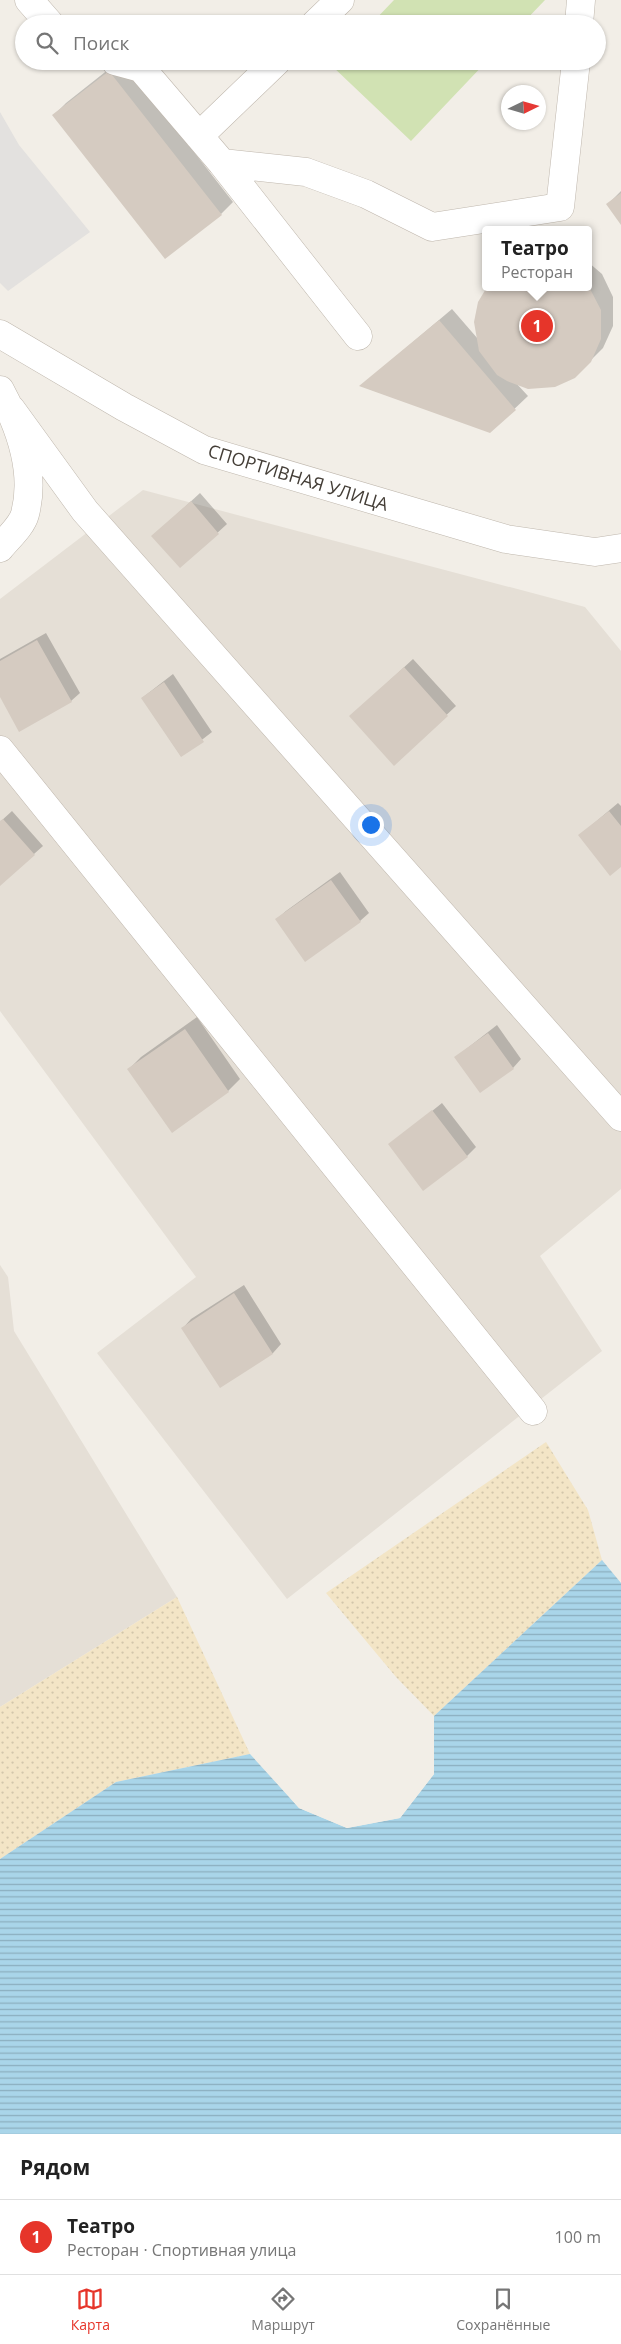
<!DOCTYPE html>
<html lang="ru">
<meta charset="utf-8">
<style>
:root{--surface:#fff;--page:#f2f2f2;--text:#222;--muted:#767676;--line:#e0e0e0;--accent:#e6352a}
body{margin:0;font-family:"Open Sans",sans-serif;background:var(--page);color:var(--text)}
.compass{position:absolute;left:501px;top:85px;width:45px;height:45px;border-radius:50%;background:var(--surface);box-shadow:0 1px 4px #0004;rotate:85deg}
.you{position:absolute;left:370px;top:824px;width:18px;height:18px;margin:-12px;border:4px solid #fff;border-radius:50%;background:#1a73e8;box-shadow:0 0 0 8px #1a73e833}
.badge{display:grid;place-items:center;width:32px;height:32px;border-radius:50%;background:var(--accent);color:#fff;font-size:16px;font-weight:700}
.pin{position:absolute;translate:-50% -50%;border:2px solid #fff;box-shadow:0 1px 5px #0006}
.popup{position:absolute;left:482px;top:226px;width:110px;height:65px;box-sizing:border-box;display:grid;place-content:center;border-radius:5px;background:var(--surface);filter:drop-shadow(0 1px 4px #0005);font-size:16px;white-space:nowrap;color:var(--muted)}
.popup b{font-size:19px;color:var(--text)}
.popup::after{content:'';position:absolute;left:50%;top:100%;margin-left:-10px;border:10px solid transparent;border-top-color:var(--surface)}
.list{margin:0;padding:0;list-style:none}
h2{display:flex;justify-content:space-between;align-items:center;height:65px;margin:0;padding:0 20px;font-size:21px}
h2 small{font-size:16px;font-weight:400;color:var(--muted)}
.list li{display:grid;grid-template-columns:32px 1fr auto;gap:15px;align-items:center;box-sizing:border-box;height:75px;padding:0 20px;border-top:1px solid var(--line)}
.list b{display:block;font-size:19px;white-space:nowrap}
.list p{margin:0;font-size:16px;white-space:nowrap;color:var(--muted)}
.list em{font-size:16px;font-style:normal;color:var(--muted)}
.icon{flex:none;width:28px;height:28px;fill:none;stroke:currentColor;stroke-width:2;stroke-linecap:round;stroke-linejoin:round}
.map{position:relative;flex:none;width:621px;height:2134px;overflow:hidden}
.search{position:absolute;background:var(--surface);box-shadow:0 1px 4px #0004;left:15px;right:15px;top:15px;height:55px;display:flex;align-items:center;gap:12px;box-sizing:border-box;padding:0 18px;border-radius:28px;color:var(--muted);font-size:19px}
.sheet{height:140px;background:var(--surface)}
nav{display:flex;justify-content:space-around;align-items:center;box-sizing:border-box;height:70px;border-top:1px solid var(--line);background:var(--surface);font-size:14px;color:var(--muted)}
nav a{display:grid;justify-items:center;gap:2px}
nav .on{color:var(--accent)}
.map>svg:first-child{display:block}
.residential{fill:#e5dfd6}
.sand{fill:url(#sand-dots)}
.garden{fill:#d1e2b3}
.parking{fill:#e3e1df}
.water{fill:url(#water-rules)}
.pier{fill:#f2eee7}
.shadow{fill:#0003}
.building{fill:#d5cbc1}
.lines{fill:none;stroke-linecap:round;stroke-linejoin:round}
.minor-casing{stroke:#bfb7ad;stroke-width:29}
.minor{stroke:#fff;stroke-width:28}
.labels{text-anchor:middle;stroke-width:4;stroke-linejoin:round;paint-order:stroke}
.street-label{font-size:18px;fill:#443e37;stroke:#fff}
</style>
<div class="map">
<svg width="621" height="2134" viewBox="0 0 621 2134">
<defs>
<pattern id="sand-dots" width="8" height="8" patternUnits="userSpaceOnUse" patternTransform="scale(1.25)"><rect width="8" height="8" fill="#f3e5c6"/><path d="M2 2h.1M6 6h.1" fill="none" stroke="#d2c6ab" stroke-width="1.8" stroke-linecap="round"/></pattern>
<pattern id="water-rules" width="6" height="5" patternUnits="userSpaceOnUse" patternTransform="scale(1.25)"><rect width="6" height="5" fill="#a9d5e9"/><path d="M0 2.5h6" fill="none" stroke="#8baebe"/></pattern>
</defs>
<rect width="100%" height="100%" fill="#f2eee7"/>
<!-- residential -->
<path class="residential" d="M143 490 585 607 621 651V1189L540 1256 602 1351 287 1599 97 1353 196 1277 0 1011V599Z
M0 1265 8 1277 14 1331 177 1597 0 1707Z"/>
<!-- sand -->
<path class="sand" d="M546 1442 588 1510 602 1560 434 1716 396 1677 326 1593Z
M177 1597 250 1754 116 1782 0 1859V1707Z"/>
<!-- garden -->
<path class="garden" d="M394 0H545L522 24H371Z
M336 61H487L411 141 332 66Z"/>
<!-- parking -->
<path class="parking" d="M0 112 19 145 90 232 8 291 0 283Z"/>
<!-- water -->
<path class="water" d="M602 1560 621 1583V2134H0V1859L116 1782 250 1754 299 1808 347 1828 400 1818 434 1774V1716Z"/>
<!-- pier -->
<path class="pier" d="M432 1715 434 1716V1774L400 1818 347 1828 299 1808 249 1751 252 1752 301 1805 348 1826 399 1816 432 1774Z"/>
<!-- shadow -->
<path class="shadow" d="M119 61H123L233 202 221 214 54 115 66 103Z
M621 191V222L608 204Z
M588 262 602 274 613 297V326L603 348 574 377 516 383 528 396 490 432 361 386 452 309 478 339 588 287Z
M200 493 227 524 180 567 162 528Z
M46 633 80 693 71 701 0 694V659Z
M413 659 456 706 394 764 360 708Z
M173 674 212 732 181 756 142 698Z
M618 803 621 806V866L580 835Z
M12 811 43 846 0 884V822Z
M340 872 369 913 360 921 277 919 286 911Z
M197 1017 240 1079 228 1091 129 1069 141 1057Z
M497 1025 521 1059 513 1068 456 1057Z
M442 1103 476 1147 467 1156 390 1145Z
M244 1285 281 1344 273 1353 220 1386 183 1328 191 1319Z"/>
<!-- building -->
<path class="building" d="M109 71 222 215 165 259 52 115Z
M621 193V225L606 204Z
M588 285 601 310V339L591 362 575 378 555 387 528 389 507 381 497 375 479 351 474 322 478 302 487 287H588Z
M439 320 516 410 490 433 359 386Z
M191 501 219 534 180 568 151 536Z
M37 640 72 702 19 732 0 697V661Z
M404 667 448 716 394 766 349 716Z
M164 682 204 742 181 757 141 698Z
M609 811 621 826V867L610 876 578 835Z
M3 819 35 855 0 886V821Z
M331 880 361 922 305 962 275 919Z
M185 1029 229 1092 172 1133 127 1069Z
M488 1033 514 1069 480 1093 454 1057Z
M432 1110 468 1157 423 1191 388 1144Z
M234 1293 273 1354 220 1388 181 1328Z"/>
<g class="lines">
<defs>
<path id="minor" d="M29 0 50 24
M315 24 340 0
M579 24 581 0
M115 61 141 68 222 163 358 336
M199 136 277 61
M222 163 306 172 366 194 432 227 560 207 576 61
M0 334 124 407 204 450 506 539 595 552 621 548
M0 390C20 427 36 472 25 514 22 526 7 539 0 548
M11 409 85 511 621 1117
M0 750 533 1411"/>
</defs>
<!-- minor casing -->
<use href="#minor" class="minor-casing"/>
<!-- minor -->
<use href="#minor" class="minor"/>
</g>
<g class="labels">
<!-- street labels -->
<g class="street-label">
<text transform="translate(298 478) rotate(17)" y="6">СПОРТИВНАЯ УЛИЦА</text>
</g>
</g>
</svg>
<svg class="compass" viewBox="-18 -18 36 36"><path d="M0-13l5 13h-10z" fill="#e53935"/><path d="M0 13l5-13h-10z" fill="#767676"/></svg>
<div class="you"></div>
<div class="pin badge" style="left:537px;top:326px">1</div>
<div class="popup"><b>Театро</b>Ресторан</div>
<div class="search"><svg class="icon" aria-label="search" viewBox="0 0 24 24"><circle cx="10" cy="10" r="6"/><path d="M15 15l6 6"/></svg>Поиск</div>
</div>
<section class="sheet">
<h2>Рядом<small></small></h2>
<ul class="list">
<li><span class="badge">1</span><div><b>Театро</b><p>Ресторан · Спортивная улица</p></div><em>100 m</em></li>
</ul>
</section>
<nav>
<a class="on"><svg class="icon" aria-label="map" viewBox="0 0 24 24"><path d="M3 6l6-2 6 2 6-2v14l-6 2-6-2-6 2zM9 4v14M15 6v14"/></svg>Карта</a>
<a><svg class="icon" aria-label="directions" viewBox="0 0 24 24"><path d="M12 3l9 9-9 9-9-9zM9 14v-3h6M13 9l2 2-2 2"/></svg>Маршрут</a>
<a><svg class="icon" aria-label="saved" viewBox="0 0 24 24"><path d="M7 4h10v16l-5-4-5 4z"/></svg>Сохранённые</a>
</nav>
